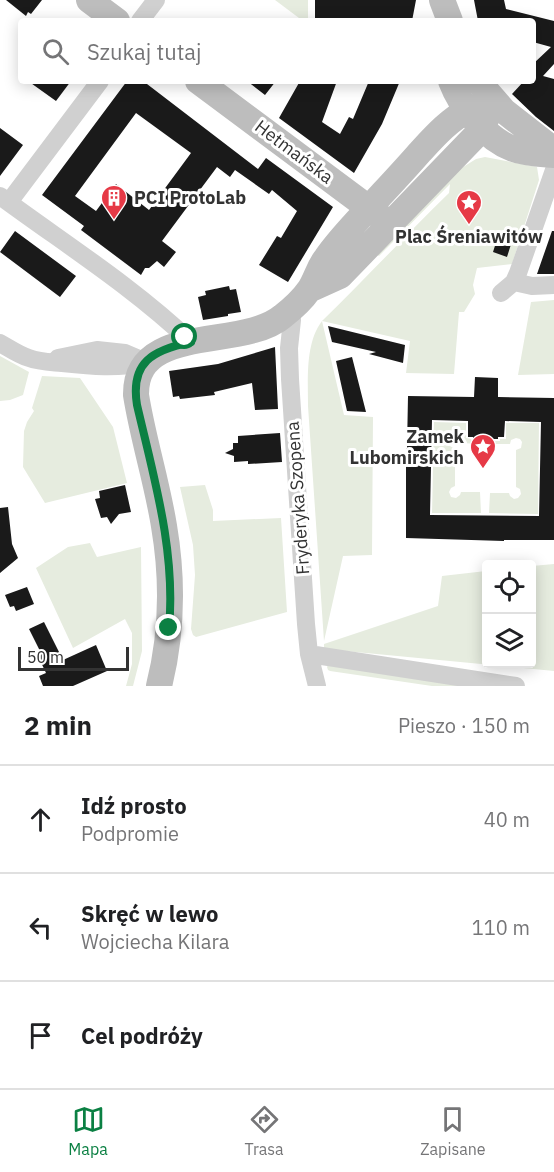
<!DOCTYPE html>
<html lang="pl">
<meta charset="utf-8">
<style>
:root{--surface:#fff;--page:#f2f2f2;--text:#202124;--muted:#757577;--line:#e0e0e0;--accent:#0b8043}
body{margin:0;font-family:"IBM Plex Sans",sans-serif;background:var(--page);color:var(--text)}
.controls{position:absolute;right:18px;bottom:18px;display:grid;overflow:hidden;border-radius:6px;box-shadow:0 3px 15px #0003}
.controls button{width:54px;height:54px;display:grid;place-items:center;padding:0;border:0;border-bottom:2px solid var(--line);background:var(--surface);color:var(--text);font:30px sans-serif}
.scale{position:absolute;left:18px;bottom:15px;width:111px;box-sizing:border-box;padding-left:6px;border:3px solid #333;border-top:0;font-size:16px;line-height:21px;white-space:nowrap;color:#333;-webkit-text-stroke:4px #fff;paint-order:stroke}
.stop{position:absolute;width:18px;height:18px;margin:-14px;border:4px solid #0b8043;border-radius:50%;background:#fff}
.stop.end{background:#0b8043;border-color:#fff;box-shadow:0 2px 6px #0008}
.list{margin:0;padding:0;list-style:none}
h2{display:flex;justify-content:space-between;align-items:center;height:78px;margin:0;padding:0 24px;font-size:26px}
h2 small{font-size:20px;font-weight:400;color:var(--muted)}
.list li{display:grid;grid-template-columns:39px 1fr auto;gap:18px;align-items:center;box-sizing:border-box;height:108px;padding:0 24px;border-top:2px solid var(--line)}
.list b{display:block;font-size:22px;white-space:nowrap}
.list p{margin:0;font-size:20px;white-space:nowrap;color:var(--muted)}
.list em{font-size:20px;font-style:normal;color:var(--muted)}
.icon{flex:none;width:33px;height:33px;fill:none;stroke:currentColor;stroke-width:2;stroke-linecap:round;stroke-linejoin:round}
.map{position:relative;flex:none;width:554px;height:686px;overflow:hidden}
.search{position:absolute;background:var(--surface);box-shadow:0 3px 15px #0003;left:18px;right:18px;top:18px;height:66px;display:flex;align-items:center;gap:15px;box-sizing:border-box;padding:0 21px;border-radius:6px;color:var(--muted);font-size:22px}
.sheet{height:402px;background:var(--surface)}
nav{display:flex;justify-content:space-around;align-items:center;box-sizing:border-box;height:84px;border-top:2px solid var(--line);background:var(--surface);font-size:16px;color:var(--muted)}
nav a{display:grid;justify-items:center;gap:3px}
nav .on{color:var(--accent)}
.map>svg:first-child{display:block}
.green{fill:#e6ecdf}
.building{fill:#1a1a1a;fill-rule:evenodd}
.lines{fill:none;stroke-linecap:round;stroke-linejoin:round}
.street{stroke:#d0d0d0;stroke-width:18}
.secondary{stroke:#bdbdbd;stroke-width:26}
.route{stroke:#0b8043;stroke-width:8}
.labels{text-anchor:middle;stroke-width:6;stroke-linejoin:round;paint-order:stroke}
.street-label{font-size:18px;fill:#333;stroke:#fff}
.poi-label{font-size:18px;font-weight:bold;fill:#333;stroke:#fff;text-anchor:start}
</style>
<div class="map">
<svg width="554" height="686" viewBox="0 0 554 686">
<rect width="100%" height="100%" fill="#fff"/>
<!-- green -->
<path class="green" d="M275 0H308V21H303Z
M485 157 537 167 539 180 512 264 477 268 473 285 475 294 464 312H459L454 374 406 373 410 341 322 321 344 415 373 417 372 555 343 556 324 641 308 406C308 380 305 343 322 321 365 279 406 235 449 193L450 184 379 256 376 254 460 169 476 159Z
M554 300V374L518 375 531 302Z
M0 356 29 372 23 395 10 400 0 401Z
M42 376 80 378 113 427 127 483 45 503 23 467 24 431 27 422 34 411 32 408Z
M434 422 466 423V438L471 439 472 441H481V444L461 443 460 439 455 437 450 440V446L455 449V486L451 488 449 492 451 497 456 498 460 495 461 492H480L481 513H432Z
M506 423H539L538 514 489 513 490 493H509L510 496 514 499 518 498 521 494 520 489 516 487V450L521 448 522 442 520 439 516 438 511 440 510 444H491V441H500V439H506Z
M205 485 213 510V521L281 518 287 612 196 637 193 635 191 629 195 575 193 545 180 487Z
M90 543 97 557 141 547 142 651 133 686H126L132 664V633L125 619 73 648 36 568 68 547Z
M554 564V671L324 649V644L438 606 442 576 486 571V664H532V566Z
M328 665 468 686H432L330 671 328 670 327 667Z"/>
<!-- building -->
<path class="building" d="M6 0H42L31 14 28 12 26 16Z
M315 0H416L412 21H315Z
M474 0H504L506 9 554 21V64L543 76 554 79V131L536 117 512 94 524 81H533V64L551 47 533 42V21H478Z
M28 81H71L56 101Z
M127 81H142L147 84 258 169 266 158 333 207 288 282 259 265 277 236 281 238 297 211 272 190 269 194 235 170 230 177 217 167 162 241 176 252 164 267 157 261 149 268H145L141 275 81 230 84 226 42 195ZM136 113 191 153 149 210 116 184 96 211 75 196Z
M247 81H276L265 95Z
M300 81H337L322 122 340 134 349 117 353 119 369 81H400L382 124 354 173 279 118Z
M0 128 23 145 0 176Z
M15 231 76 276 60 297 0 252Z
M552 231H554V274H537Z
M499 233 513 238 507 257 493 252Z
M229 286 230 290 236 289 241 312 228 314V316L203 320 198 297 206 295 205 291Z
M328 326 405 345 403 363 369 354 376 352 332 342Z
M275 347 278 409 255 410 252 383 214 392 215 395 180 399 179 396 173 397 169 371 218 364Z
M352 357 366 412 347 411 336 361Z
M475 377 498 378V397L554 398V540H504V541L406 538V448H407L408 396 474 397ZM432 420 468 421V437H473V439H498V437H504L505 421 541 422 539 516 430 515Z
M280 433 282 462 248 464V461L234 462V456L225 453 233 449V443H238V436Z
M125 485 131 512 119 514 111 524 107 517 101 518 95 499 100 498 99 491Z
M8 507 12 544 18 558 0 573V508Z
M27 587 34 604 16 611 14 606 10 607 5 595Z
M44 622 63 660 96 645 107 671 73 686H43L39 676 46 673 37 654 41 653 29 629Z"/>
<g class="lines">
<!-- street -->
<path class="street" d="M140 21 156 0
M0 196C65 244 132 286 191 342
M9 202 100 81
M514 282 532 286 554 285
M501 293 514 282 518 273 554 170
M290 310 292 320 289 348 290 379 306 624 309 654 317 686
M0 343C9 348 19 355 29 358 39 362 51 362 62 363 90 366 118 369 146 362
M58 358 97 350 125 353 146 362
M309 654 516 686"/>
<!-- secondary -->
<path class="secondary" d="M89 0 117 21
M442 0 450 21
M198 81 382 218
M451 81C461 107 485 138 513 149 526 154 540 154 554 155
M478 81 504 111 554 150
M309 290 340 276 483 128 493 100
M159 686C172 634 173 579 164 526 157 482 143 439 136 395 135 322 242 351 283 316 292 309 302 300 309 290 316 280 318 268 326 258 341 236 362 216 380 196 393 182 407 167 420 152 434 137 449 120 468 110 476 106 485 103 493 100"/>
</g>
<g class="lines">
<!-- route -->
<path class="route" d="M169 628C176 552 154 478 137 405 130 362 153 350 191 342L185 337"/>
</g>
<!-- icons -->
<defs>
<symbol id="building-pin" viewBox="-11 -11 22 30"><path d="M0 17L-7.5 6A9.5 9.5 0 1 1 7.5 6Z" fill="#e63946" stroke="#fff"/><path d="M-4-6H4V6H1V3H-1V6H-4ZM-2.5-4.3h1.7v1.8h-1.7ZM.8-4.3h1.7v1.8H.8ZM-2.5-1h1.7V.8h-1.7ZM.8-1h1.7V.8H.8Z" fill="#fff"/></symbol>
<symbol id="sight-pin" viewBox="-11 -11 22 30"><path d="M0 17L-7.5 6A9.5 9.5 0 1 1 7.5 6Z" fill="#e63946" stroke="#fff"/><path d="M0-6L1.8-2.2L6-1.7L2.9 1.2L3.7 5.4L0 3.3L-3.7 5.4L-2.9 1.2L-6-1.7L-1.8-2.2Z" fill="#fff"/></symbol>
</defs>
<g fill-rule="evenodd">
<use href="#building-pin" x="99" y="183" width="30" height="40"/>
<use href="#sight-pin" x="454" y="188" width="30" height="40"/>
<use href="#sight-pin" x="468" y="432" width="30" height="40"/>
</g>
<g class="labels">
<!-- street labels -->
<g class="street-label">
<text transform="translate(294 152) rotate(37)" y="6">Hetmańska</text>
<text transform="translate(298 498) rotate(-94)" y="6">Fryderyka Szopena</text>
</g>
<!-- poi labels -->
<g class="poi-label">
<text x="134" y="204">PCI ProtoLab</text>
<text x="469" y="243" text-anchor="middle">Plac Śreniawitów</text>
<text x="464" y="443" text-anchor="end">Zamek<tspan x="464" dy="21">Lubomirskich</tspan></text>
</g>
</g>
</svg>
<div class="controls">
<button><svg class="icon" aria-label="locate" viewBox="0 0 24 24"><circle cx="12" cy="12" r="6"/><path d="M12 2v4M12 18v4M2 12h4M18 12h4"/></svg></button>
<button><svg class="icon" aria-label="layers" viewBox="0 0 24 24"><path d="M12 4l9 5-9 5-9-5zM3 14l9 5 9-5"/></svg></button>
</div>
<div class="scale">50 m</div>
<div class="stop" style="left:185px;top:337px"></div>
<div class="stop end" style="left:169px;top:628px"></div>
<div class="search"><svg class="icon" aria-label="search" viewBox="0 0 24 24"><circle cx="10" cy="10" r="6"/><path d="M15 15l6 6"/></svg>Szukaj tutaj</div>
</div>
<section class="sheet">
<h2>2 min<small>Pieszo · 150 m</small></h2>
<ul class="list">
<li><svg class="icon" aria-label="ahead" viewBox="0 0 24 24"><path d="M12 20V5M6 11l6-6 6 6"/></svg><div><b>Idź prosto</b><p>Podpromie</p></div><em>40 m</em></li>
<li><svg class="icon" aria-label="left" viewBox="0 0 24 24"><path d="M17 20v-9H6M10 6l-5 5 5 5"/></svg><div><b>Skręć w lewo</b><p>Wojciecha Kilara</p></div><em>110 m</em></li>
<li><svg class="icon" aria-label="arrive" viewBox="0 0 24 24"><path d="M6 21V4h12l-3 4 3 4H6"/></svg><div><b>Cel podróży</b></div></li>
</ul>
</section>
<nav>
<a class="on"><svg class="icon" aria-label="map" viewBox="0 0 24 24"><path d="M3 6l6-2 6 2 6-2v14l-6 2-6-2-6 2zM9 4v14M15 6v14"/></svg>Mapa</a>
<a><svg class="icon" aria-label="directions" viewBox="0 0 24 24"><path d="M12 3l9 9-9 9-9-9zM9 14v-3h6M13 9l2 2-2 2"/></svg>Trasa</a>
<a><svg class="icon" aria-label="saved" viewBox="0 0 24 24"><path d="M7 4h10v16l-5-4-5 4z"/></svg>Zapisane</a>
</nav>
